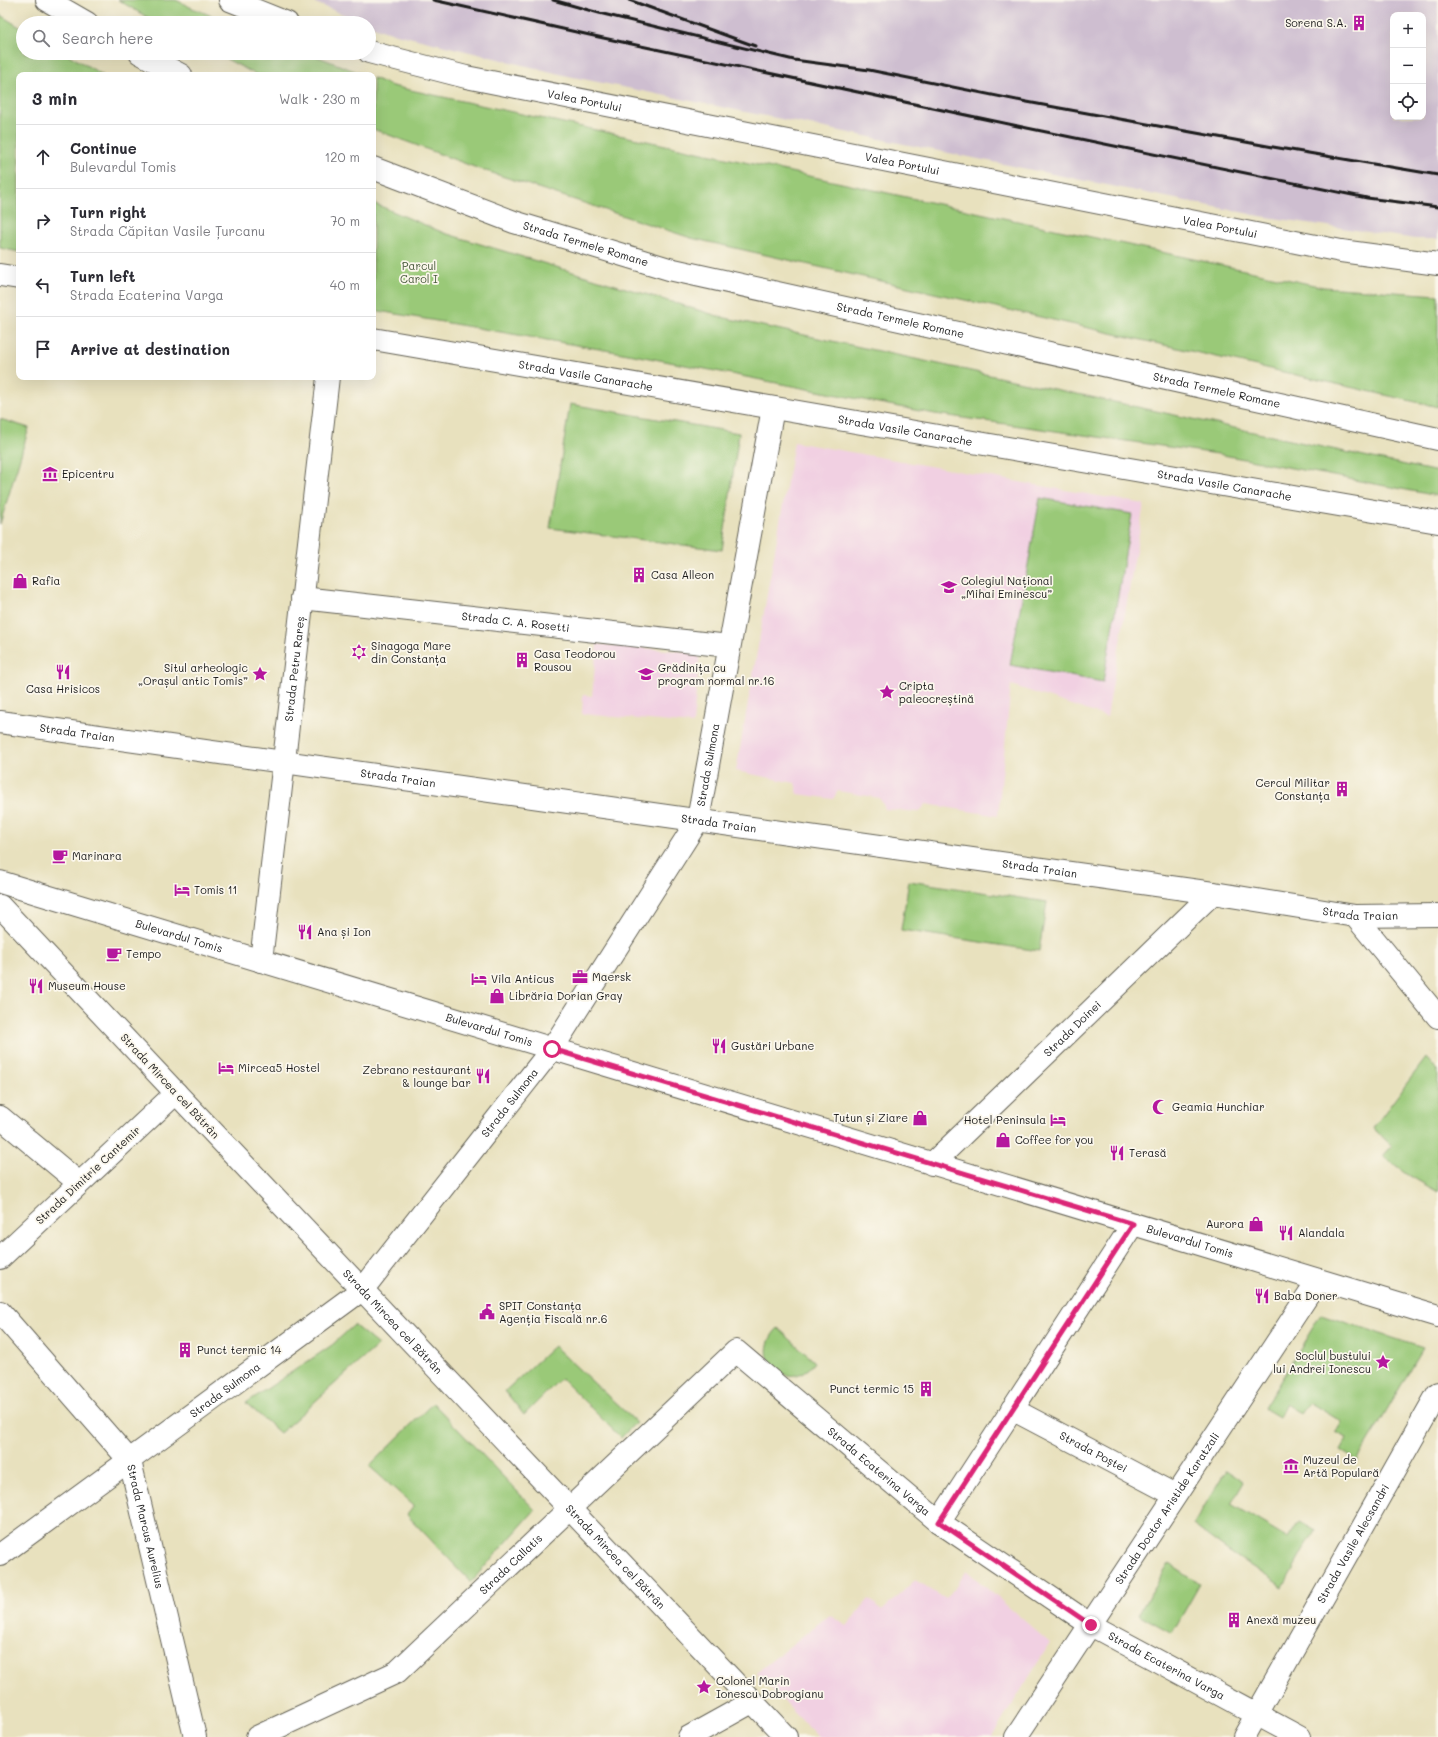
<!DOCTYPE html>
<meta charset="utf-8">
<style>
:root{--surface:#fff;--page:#f2f2f3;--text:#2b2b33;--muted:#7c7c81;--line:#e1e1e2}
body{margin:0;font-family:Mali,sans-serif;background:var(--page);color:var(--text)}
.controls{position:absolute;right:12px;top:12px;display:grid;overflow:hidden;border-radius:8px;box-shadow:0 4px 16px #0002}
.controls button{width:36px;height:36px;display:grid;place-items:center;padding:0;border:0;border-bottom:1px solid var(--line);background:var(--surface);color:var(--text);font:20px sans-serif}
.stop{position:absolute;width:12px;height:12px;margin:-9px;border:3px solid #db2777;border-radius:50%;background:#fff}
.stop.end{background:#db2777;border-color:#fff;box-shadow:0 1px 4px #0008}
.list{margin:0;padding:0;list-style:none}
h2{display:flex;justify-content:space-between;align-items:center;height:52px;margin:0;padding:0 16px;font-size:17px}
h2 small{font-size:13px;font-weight:400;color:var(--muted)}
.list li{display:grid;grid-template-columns:26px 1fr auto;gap:12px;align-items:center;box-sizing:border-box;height:64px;padding:0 16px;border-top:1px solid var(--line)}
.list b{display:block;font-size:15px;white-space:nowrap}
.list p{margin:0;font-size:13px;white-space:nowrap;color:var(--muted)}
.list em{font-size:13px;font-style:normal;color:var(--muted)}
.icon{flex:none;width:22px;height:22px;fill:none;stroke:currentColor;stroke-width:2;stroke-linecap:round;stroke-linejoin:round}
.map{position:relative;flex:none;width:1438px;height:1737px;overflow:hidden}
.search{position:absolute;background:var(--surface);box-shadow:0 4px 16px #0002;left:16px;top:16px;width:360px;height:44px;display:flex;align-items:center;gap:10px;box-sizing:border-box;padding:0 14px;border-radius:22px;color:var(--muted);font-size:15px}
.panel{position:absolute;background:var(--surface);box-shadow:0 4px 16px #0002;left:16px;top:72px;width:360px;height:308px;border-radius:8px}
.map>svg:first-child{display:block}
.built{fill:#f1d0e2}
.industrial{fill:#cebed0;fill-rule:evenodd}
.green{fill:#9ac978;stroke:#5b724a}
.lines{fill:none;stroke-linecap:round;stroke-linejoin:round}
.street-casing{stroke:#636155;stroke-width:24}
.secondary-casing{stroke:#636155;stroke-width:24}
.street{stroke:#fff;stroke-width:22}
.secondary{stroke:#fff;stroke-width:22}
.rail{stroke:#1c1c1c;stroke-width:3}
.route{stroke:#db2777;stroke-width:5}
.labels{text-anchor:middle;stroke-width:3.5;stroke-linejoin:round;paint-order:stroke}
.poi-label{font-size:11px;fill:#1c1c1c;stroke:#fbf7ec;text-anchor:start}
.street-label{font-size:11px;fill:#1c1c1c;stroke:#fbf7ec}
.park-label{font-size:11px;fill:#48593c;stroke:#fbf7ec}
</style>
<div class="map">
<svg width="1438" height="1737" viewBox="0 0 1438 1737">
<rect width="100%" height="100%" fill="#fbf7ec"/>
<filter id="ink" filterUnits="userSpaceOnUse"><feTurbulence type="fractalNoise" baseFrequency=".025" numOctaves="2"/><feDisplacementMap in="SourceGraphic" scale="8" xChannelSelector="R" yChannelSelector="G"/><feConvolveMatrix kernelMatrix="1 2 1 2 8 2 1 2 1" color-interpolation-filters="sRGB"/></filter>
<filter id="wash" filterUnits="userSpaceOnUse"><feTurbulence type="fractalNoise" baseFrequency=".012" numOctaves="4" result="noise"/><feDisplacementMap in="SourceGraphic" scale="16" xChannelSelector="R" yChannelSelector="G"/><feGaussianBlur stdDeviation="0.9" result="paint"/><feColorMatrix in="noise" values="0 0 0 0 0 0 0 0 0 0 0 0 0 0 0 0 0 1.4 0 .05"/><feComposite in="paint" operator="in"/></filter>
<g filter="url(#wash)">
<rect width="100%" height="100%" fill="#e8e1be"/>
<!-- built -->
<path class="built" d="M794 442 1144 504 1107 717 1011 685 998 816 926 804 919 812 885 809 880 798 838 791 833 799 798 794 795 783 736 771Z
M597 644 700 653 693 724 582 714 583 695 592 696Z
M967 1571 1050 1643 992 1737H818L756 1673 829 1615 847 1626 869 1599 883 1610 915 1580 946 1599Z"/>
<!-- industrial -->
<path class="industrial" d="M308 0H1438V239H1416L1260 216 568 76 384 31 369 25V23H365ZM1393 15H1423V117H1393Z"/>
<!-- green -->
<path class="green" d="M118 0H176L192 8 230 23H157Z
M0 15 23 29V53H65L103 75H19V252L0 248Z
M215 53H308L365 75H257Z
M373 78 392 86 1323 287 1438 295V407L691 238 477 168 373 129Z
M373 203 444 233 721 317 1438 472V496L1218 454 935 414 634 355 373 310Z
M570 404 739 433 722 550 550 528Z
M0 419 29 428 0 524Z
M1040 498 1132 514 1103 682 1010 665Z
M909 881 1047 902 1039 951 901 930Z
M1426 1058 1438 1071V1192L1410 1176 1383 1156 1392 1146 1373 1128Z
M1321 1314 1423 1348 1357 1461 1340 1451 1347 1438 1336 1432 1342 1422 1309 1402 1301 1413 1286 1404 1279 1417 1264 1408Z
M354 1325 378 1345 280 1433 246 1403 332 1345Z
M778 1328 815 1362C790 1396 747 1359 778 1328Z
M554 1346 636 1422 621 1438 561 1378 524 1415 505 1391Z
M433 1403 535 1510 471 1582 407 1515 414 1506 369 1466Z
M1226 1470 1244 1482 1231 1504 1288 1538 1299 1521 1315 1530 1283 1587 1228 1551 1193 1525Z
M1169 1564 1200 1584 1172 1633 1138 1614Z"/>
</g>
<g filter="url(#ink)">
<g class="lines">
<defs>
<g id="street">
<path d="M0 275 19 278"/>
<path id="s1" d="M373 339 1438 522"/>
<path id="s2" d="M302 598 729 646"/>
<path id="s3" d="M0 722 1213 893 1355 916 1438 915"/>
<path id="s4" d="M0 882 1438 1316"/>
<path d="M0 906 176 1093 0 1258"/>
<path d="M1355 916 1438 1017"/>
<path id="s5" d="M261 961 328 377"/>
<path d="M0 1117 79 1183"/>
<path id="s6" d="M932 1164 1213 893"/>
<path id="s7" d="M0 1312 130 1461 195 1737"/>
<path id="s8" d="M1012 1409 1175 1495"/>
<path d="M939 1522 1133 1224"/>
<path id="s9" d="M0 1555 363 1289 552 1049 698 820 773 408"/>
<path id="s10" d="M257 1737 397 1672 736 1351 939 1522 1091 1625 1299 1737"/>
<path d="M689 1737 752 1702"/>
<path id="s11" d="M1016 1737 1318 1280"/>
<path id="s12" d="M1244 1737 1438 1393"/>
</g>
<g id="secondary">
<path d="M47 0 87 23"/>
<path d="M230 0 287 23"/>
<path id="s13" d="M369 52 466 77 1341 251 1438 264"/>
<path d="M140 53 181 75"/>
<path id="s14" d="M373 168 514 222 669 269 1438 439"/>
<path id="s15" d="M176 1093 786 1737"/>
</g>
</defs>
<!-- street casing -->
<use href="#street" class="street-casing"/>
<!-- secondary casing -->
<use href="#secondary" class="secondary-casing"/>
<!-- street -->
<use href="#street" class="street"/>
<!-- secondary -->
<use href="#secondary" class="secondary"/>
<!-- rail -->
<path class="rail" d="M433 0 594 36 1027 128 1367 198 1438 207
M553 0 599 13 794 60 869 70 1027 102 1273 147 1438 175
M629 0 755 46"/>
</g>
</g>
<g class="lines" filter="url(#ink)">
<!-- route -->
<path class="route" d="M552 1049 1133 1224 939 1522 1091 1625"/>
</g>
<!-- icons -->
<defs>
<symbol id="building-bare" viewBox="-9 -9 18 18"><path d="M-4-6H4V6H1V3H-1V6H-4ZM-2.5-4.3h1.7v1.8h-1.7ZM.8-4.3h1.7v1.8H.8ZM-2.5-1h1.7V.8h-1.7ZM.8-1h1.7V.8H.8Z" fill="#b5179e" stroke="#fbf7ec" stroke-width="2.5" paint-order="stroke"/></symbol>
<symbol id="museum-bare" viewBox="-9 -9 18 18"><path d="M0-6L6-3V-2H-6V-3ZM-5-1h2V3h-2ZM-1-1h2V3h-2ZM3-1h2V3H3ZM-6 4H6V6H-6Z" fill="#b5179e" stroke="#fbf7ec" stroke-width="2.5" paint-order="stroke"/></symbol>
<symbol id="shop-bare" viewBox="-9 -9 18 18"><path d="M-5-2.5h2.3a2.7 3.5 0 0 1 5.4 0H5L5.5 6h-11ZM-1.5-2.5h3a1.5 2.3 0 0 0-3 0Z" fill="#b5179e" stroke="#fbf7ec" stroke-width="2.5" paint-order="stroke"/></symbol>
<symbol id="school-bare" viewBox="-9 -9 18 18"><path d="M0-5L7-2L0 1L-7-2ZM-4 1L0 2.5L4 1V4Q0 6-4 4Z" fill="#b5179e" stroke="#fbf7ec" stroke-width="2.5" paint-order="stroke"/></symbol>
<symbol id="synagogue-bare" viewBox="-9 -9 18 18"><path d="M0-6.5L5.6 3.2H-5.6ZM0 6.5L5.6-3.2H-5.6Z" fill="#b5179e" stroke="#fbf7ec" stroke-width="2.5" paint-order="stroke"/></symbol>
<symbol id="restaurant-bare" viewBox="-9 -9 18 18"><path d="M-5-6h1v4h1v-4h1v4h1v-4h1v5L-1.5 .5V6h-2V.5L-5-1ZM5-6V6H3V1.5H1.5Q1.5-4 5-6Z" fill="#b5179e" stroke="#fbf7ec" stroke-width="2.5" paint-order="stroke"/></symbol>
<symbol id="sight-bare" viewBox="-9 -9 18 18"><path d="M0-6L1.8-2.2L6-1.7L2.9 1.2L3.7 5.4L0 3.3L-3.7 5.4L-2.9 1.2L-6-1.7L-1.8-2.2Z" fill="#b5179e" stroke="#fbf7ec" stroke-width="2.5" paint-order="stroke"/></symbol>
<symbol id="cafe-bare" viewBox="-9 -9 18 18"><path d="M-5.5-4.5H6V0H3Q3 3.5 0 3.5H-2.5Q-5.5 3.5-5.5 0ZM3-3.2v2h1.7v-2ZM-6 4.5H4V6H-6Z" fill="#b5179e" stroke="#fbf7ec" stroke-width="2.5" paint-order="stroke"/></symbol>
<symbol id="hotel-bare" viewBox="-9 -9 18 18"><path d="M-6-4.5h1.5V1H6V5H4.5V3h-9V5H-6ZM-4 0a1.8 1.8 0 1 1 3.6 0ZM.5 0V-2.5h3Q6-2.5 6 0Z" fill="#b5179e" stroke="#fbf7ec" stroke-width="2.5" paint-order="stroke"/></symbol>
<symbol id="office-bare" viewBox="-9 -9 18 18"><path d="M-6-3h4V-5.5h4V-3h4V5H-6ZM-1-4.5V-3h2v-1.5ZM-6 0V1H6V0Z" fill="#b5179e" stroke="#fbf7ec" stroke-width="2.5" paint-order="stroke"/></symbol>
<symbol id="mosque-bare" viewBox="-9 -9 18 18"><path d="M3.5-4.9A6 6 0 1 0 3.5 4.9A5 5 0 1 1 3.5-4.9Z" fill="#b5179e" stroke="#fbf7ec" stroke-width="2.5" paint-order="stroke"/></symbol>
<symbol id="civic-bare" viewBox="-9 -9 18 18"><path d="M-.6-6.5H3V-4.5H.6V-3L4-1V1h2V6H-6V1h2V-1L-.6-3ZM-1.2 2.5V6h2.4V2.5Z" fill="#b5179e" stroke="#fbf7ec" stroke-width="2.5" paint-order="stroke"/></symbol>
</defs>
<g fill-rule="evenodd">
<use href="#building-bare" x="1348" y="12" width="22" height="22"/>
<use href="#museum-bare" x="39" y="463" width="22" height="22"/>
<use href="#building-bare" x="628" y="564" width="22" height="22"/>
<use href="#shop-bare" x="9" y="570" width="22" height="22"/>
<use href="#school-bare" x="938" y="576" width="22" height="22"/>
<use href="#synagogue-bare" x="348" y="641" width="22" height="22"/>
<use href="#building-bare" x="511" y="649" width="22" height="22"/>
<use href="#restaurant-bare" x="52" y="661" width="22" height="22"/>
<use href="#sight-bare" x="249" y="663" width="22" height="22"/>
<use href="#school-bare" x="635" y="663" width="22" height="22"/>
<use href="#sight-bare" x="876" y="681" width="22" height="22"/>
<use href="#building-bare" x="1331" y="778" width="22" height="22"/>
<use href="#cafe-bare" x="49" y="845" width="22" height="22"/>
<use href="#hotel-bare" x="171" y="879" width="22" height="22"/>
<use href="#restaurant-bare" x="294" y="921" width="22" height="22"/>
<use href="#cafe-bare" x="103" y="943" width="22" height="22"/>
<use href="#office-bare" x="569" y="966" width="22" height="22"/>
<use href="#hotel-bare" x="468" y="968" width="22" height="22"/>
<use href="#restaurant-bare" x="25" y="975" width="22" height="22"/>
<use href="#shop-bare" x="486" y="985" width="22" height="22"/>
<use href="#restaurant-bare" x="708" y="1035" width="22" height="22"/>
<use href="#hotel-bare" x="215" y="1057" width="22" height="22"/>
<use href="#restaurant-bare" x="472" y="1065" width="22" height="22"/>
<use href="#mosque-bare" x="1149" y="1096" width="22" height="22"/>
<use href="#shop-bare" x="909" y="1107" width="22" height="22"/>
<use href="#hotel-bare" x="1047" y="1109" width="22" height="22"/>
<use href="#shop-bare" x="992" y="1129" width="22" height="22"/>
<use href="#restaurant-bare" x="1106" y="1142" width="22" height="22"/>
<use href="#shop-bare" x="1245" y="1213" width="22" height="22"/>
<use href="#restaurant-bare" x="1275" y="1222" width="22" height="22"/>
<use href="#restaurant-bare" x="1251" y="1285" width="22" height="22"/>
<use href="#civic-bare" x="476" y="1301" width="22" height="22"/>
<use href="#building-bare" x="174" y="1339" width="22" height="22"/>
<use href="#sight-bare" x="1372" y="1351" width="22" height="22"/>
<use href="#building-bare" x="915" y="1378" width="22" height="22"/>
<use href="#museum-bare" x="1280" y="1455" width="22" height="22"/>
<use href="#building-bare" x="1223" y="1609" width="22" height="22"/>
<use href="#sight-bare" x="693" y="1676" width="22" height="22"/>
</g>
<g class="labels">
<!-- poi labels -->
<g class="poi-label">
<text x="1347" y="27" text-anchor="end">Sorena S.A.</text>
<text x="62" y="478">Epicentru</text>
<text x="651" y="579">Casa Alleon</text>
<text x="32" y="585">Rafia</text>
<text x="961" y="585">Colegiul Național<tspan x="961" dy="13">„Mihai Eminescu”</tspan></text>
<text x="371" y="650">Sinagoga Mare<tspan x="371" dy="13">din Constanța</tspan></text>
<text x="534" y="658">Casa Teodorou<tspan x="534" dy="13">Rousou</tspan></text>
<text x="248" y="672" text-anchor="end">Situl arheologic<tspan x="248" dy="13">„Orașul antic Tomis”</tspan></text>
<text x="658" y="672">Grădinița cu<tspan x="658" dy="13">program normal nr.16</tspan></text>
<text x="899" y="690">Cripta<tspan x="899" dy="13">paleocreștină</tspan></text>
<text x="63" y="693" text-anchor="middle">Casa Hrisicos</text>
<text x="1330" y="787" text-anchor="end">Cercul Militar<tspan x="1330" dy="13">Constanța</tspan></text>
<text x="72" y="860">Marinara</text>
<text x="194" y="894">Tomis 11</text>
<text x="317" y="936">Ana și Ion</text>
<text x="126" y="958">Tempo</text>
<text x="592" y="981">Maersk</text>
<text x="491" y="983">Vila Anticus</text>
<text x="48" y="990">Museum House</text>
<text x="509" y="1000">Librăria Dorian Gray</text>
<text x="731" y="1050">Gustări Urbane</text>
<text x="238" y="1072">Mircea5 Hostel</text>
<text x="471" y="1074" text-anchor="end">Zebrano restaurant<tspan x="471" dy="13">&amp; lounge bar</tspan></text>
<text x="1172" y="1111">Geamia Hunchiar</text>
<text x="908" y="1122" text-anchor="end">Tutun și Ziare</text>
<text x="1046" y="1124" text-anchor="end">Hotel Peninsula</text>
<text x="1015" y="1144">Coffee for you</text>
<text x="1129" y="1157">Terasă</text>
<text x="1244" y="1228" text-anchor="end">Aurora</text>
<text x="1298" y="1237">Alandala</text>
<text x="1274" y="1300">Baba Doner</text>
<text x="499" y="1310">SPIT Constanța<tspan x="499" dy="13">Agenția Fiscală nr.6</tspan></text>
<text x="197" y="1354">Punct termic 14</text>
<text x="1371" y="1360" text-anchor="end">Soclul bustului<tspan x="1371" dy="13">lui Andrei Ionescu</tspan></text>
<text x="914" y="1393" text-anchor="end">Punct termic 15</text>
<text x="1303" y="1464">Muzeul de<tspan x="1303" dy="13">Artă Populară</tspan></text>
<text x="1246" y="1624">Anexă muzeu</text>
<text x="716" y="1685">Colonel Marin<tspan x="716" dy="13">Ionescu Dobrogianu</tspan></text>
</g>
<!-- street labels -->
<g class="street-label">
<text dy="4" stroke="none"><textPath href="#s13" startOffset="221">Valea Portului</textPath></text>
<text dy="4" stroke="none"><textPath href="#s13" startOffset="545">Valea Portului</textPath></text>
<text dy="4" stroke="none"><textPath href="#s13" startOffset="869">Valea Portului</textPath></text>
<text dy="4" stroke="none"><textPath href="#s14" startOffset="226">Strada Termele Romane</textPath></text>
<text dy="4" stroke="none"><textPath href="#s14" startOffset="550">Strada Termele Romane</textPath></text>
<text dy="4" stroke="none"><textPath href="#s1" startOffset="216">Strada Vasile Canarache</textPath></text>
<text dy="4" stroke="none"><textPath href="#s14" startOffset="874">Strada Termele Romane</textPath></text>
<text dy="4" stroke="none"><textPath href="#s1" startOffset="540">Strada Vasile Canarache</textPath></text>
<text dy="4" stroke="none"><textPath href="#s1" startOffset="864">Strada Vasile Canarache</textPath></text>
<text dy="4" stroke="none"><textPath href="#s2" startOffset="215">Strada C. A. Rosetti</textPath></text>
<text dy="4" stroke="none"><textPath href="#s5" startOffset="294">Strada Petru Rareș</textPath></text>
<text dy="4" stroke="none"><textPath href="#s3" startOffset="78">Strada Traian</textPath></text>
<text dy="4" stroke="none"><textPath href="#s9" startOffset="1083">Strada Sulmona</textPath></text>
<text dy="4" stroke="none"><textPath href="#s3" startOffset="402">Strada Traian</textPath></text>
<text dy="4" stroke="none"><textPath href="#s3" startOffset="726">Strada Traian</textPath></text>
<text dy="4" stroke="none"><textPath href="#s3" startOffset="1050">Strada Traian</textPath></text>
<text dy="4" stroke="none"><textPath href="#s3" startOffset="1374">Strada Traian</textPath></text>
<text dy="4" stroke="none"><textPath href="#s4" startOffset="187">Bulevardul Tomis</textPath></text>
<text dy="4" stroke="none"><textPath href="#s6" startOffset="195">Strada Doinei</textPath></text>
<text dy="4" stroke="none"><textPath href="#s4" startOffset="511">Bulevardul Tomis</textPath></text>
<text transform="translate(170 1086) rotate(47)" y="4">Strada Mircea cel Bătrân</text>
<text dy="4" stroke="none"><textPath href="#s9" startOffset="687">Strada Sulmona</textPath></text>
<text transform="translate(88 1175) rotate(-43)" y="4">Strada Dimitrie Cantemir</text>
<text dy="4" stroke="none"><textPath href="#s4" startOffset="1243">Bulevardul Tomis</textPath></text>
<text dy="4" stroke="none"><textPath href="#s15" startOffset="315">Strada Mircea cel Bătrân</textPath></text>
<text dy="4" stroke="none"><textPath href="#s9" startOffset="279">Strada Sulmona</textPath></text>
<text dy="4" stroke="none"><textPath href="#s8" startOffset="92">Strada Poștei</textPath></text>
<text dy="4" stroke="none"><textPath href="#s10" startOffset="808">Strada Ecaterina Varga</textPath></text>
<text dy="4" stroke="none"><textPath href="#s11" startOffset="274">Strada Doctor Aristide Karatzali</textPath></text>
<text dy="4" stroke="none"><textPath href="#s7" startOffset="265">Strada Marcus Aurelius</textPath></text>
<text dy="4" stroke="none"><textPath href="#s12" startOffset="222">Strada Vasile Alecsandri</textPath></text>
<text dy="4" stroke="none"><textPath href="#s15" startOffset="639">Strada Mircea cel Bătrân</textPath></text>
<text dy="4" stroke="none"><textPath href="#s10" startOffset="311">Strada Callatis</textPath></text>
<text dy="4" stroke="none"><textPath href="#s10" startOffset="1156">Strada Ecaterina Varga</textPath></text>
</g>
<!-- park labels -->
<g class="park-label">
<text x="419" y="270">Parcul<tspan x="419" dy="13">Carol I</tspan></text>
</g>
</g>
</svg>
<div class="controls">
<button>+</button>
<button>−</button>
<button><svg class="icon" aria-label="locate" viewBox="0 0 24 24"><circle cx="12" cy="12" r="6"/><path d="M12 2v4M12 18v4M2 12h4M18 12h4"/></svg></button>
</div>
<div class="stop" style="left:552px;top:1049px"></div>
<div class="stop end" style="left:1091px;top:1625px"></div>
<div class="search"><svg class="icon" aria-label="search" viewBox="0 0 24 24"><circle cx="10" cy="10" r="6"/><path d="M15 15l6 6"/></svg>Search here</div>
<section class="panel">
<h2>3 min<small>Walk · 230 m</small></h2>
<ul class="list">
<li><svg class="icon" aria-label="ahead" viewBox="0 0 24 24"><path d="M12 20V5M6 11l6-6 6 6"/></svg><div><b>Continue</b><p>Bulevardul Tomis</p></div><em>120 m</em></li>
<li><svg class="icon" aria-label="right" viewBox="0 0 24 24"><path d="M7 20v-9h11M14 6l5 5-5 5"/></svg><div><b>Turn right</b><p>Strada Căpitan Vasile Țurcanu</p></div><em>70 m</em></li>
<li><svg class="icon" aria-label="left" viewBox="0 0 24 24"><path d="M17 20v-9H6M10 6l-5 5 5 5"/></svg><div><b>Turn left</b><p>Strada Ecaterina Varga</p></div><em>40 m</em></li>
<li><svg class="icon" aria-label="arrive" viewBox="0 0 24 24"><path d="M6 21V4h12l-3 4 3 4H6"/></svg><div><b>Arrive at destination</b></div></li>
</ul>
</section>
</div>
